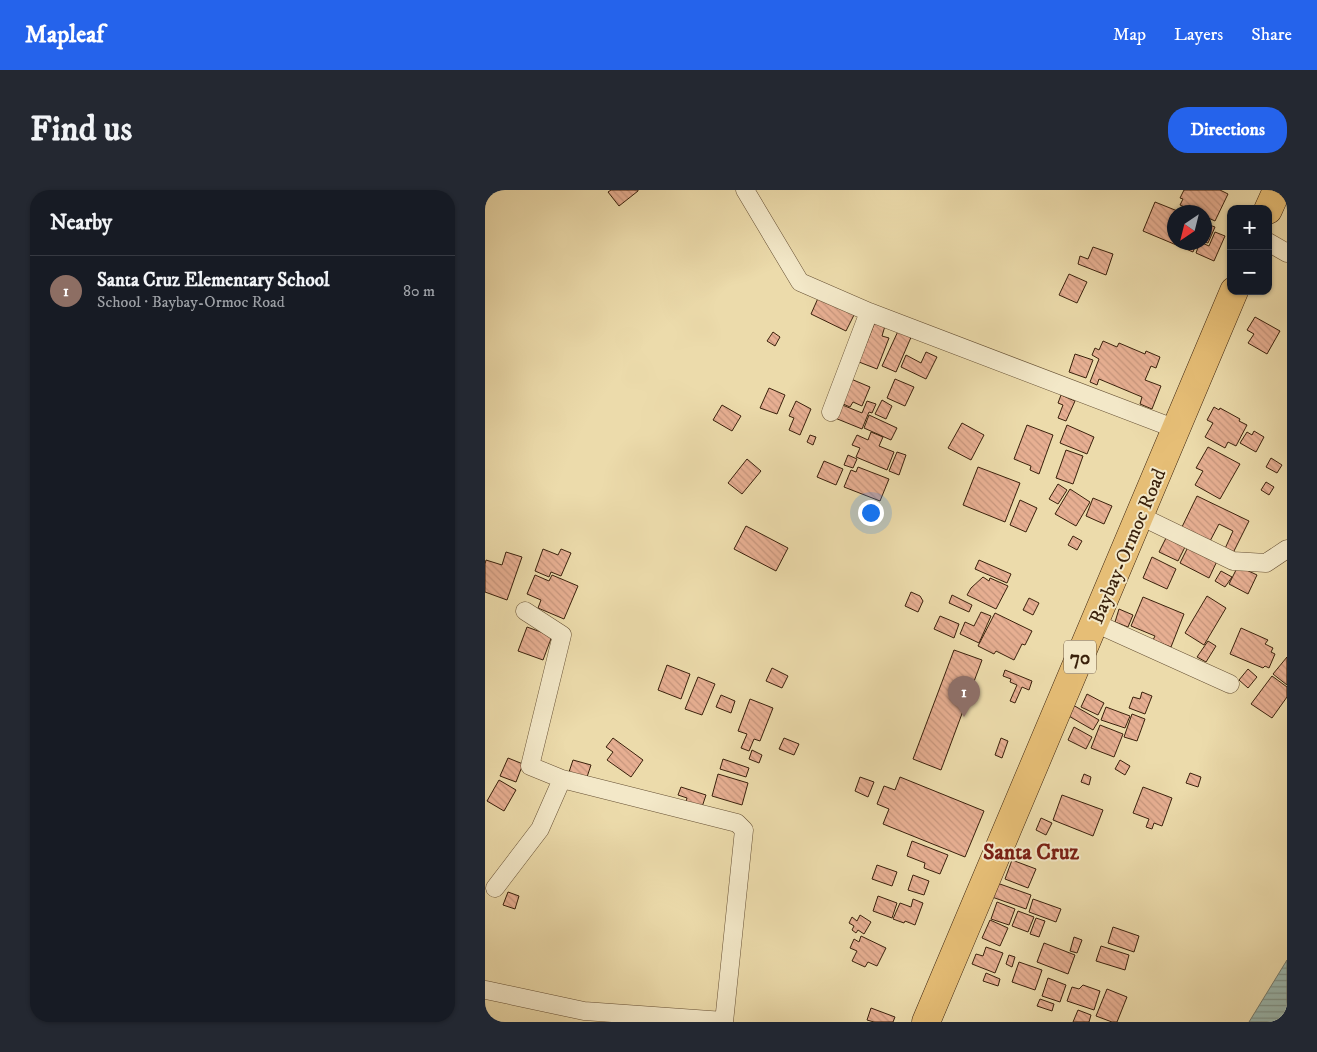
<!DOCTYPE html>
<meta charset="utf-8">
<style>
:root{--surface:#171b24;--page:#242831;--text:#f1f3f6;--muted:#9ea1a6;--line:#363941;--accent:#2563eb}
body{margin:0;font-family:"IM FELL DW Pica",serif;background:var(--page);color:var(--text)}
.controls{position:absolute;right:15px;top:15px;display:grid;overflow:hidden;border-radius:10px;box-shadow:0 1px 4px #0004}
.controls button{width:45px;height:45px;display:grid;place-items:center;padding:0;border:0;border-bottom:1px solid var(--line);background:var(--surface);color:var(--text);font:25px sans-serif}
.compass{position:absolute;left:682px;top:15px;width:45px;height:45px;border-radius:50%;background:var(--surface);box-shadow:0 1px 4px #0004;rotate:215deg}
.you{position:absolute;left:385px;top:322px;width:18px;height:18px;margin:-12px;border:4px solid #fff;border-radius:50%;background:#1a73e8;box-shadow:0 0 0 8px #1a73e833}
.badge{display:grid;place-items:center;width:32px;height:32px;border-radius:50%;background:var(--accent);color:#fff;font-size:16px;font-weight:700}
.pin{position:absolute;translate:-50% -41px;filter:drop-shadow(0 1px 2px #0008)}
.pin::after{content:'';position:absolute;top:26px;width:18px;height:15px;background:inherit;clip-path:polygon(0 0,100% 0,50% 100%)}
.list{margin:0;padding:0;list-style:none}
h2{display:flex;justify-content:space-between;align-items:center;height:65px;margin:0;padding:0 20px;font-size:21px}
h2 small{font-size:16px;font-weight:400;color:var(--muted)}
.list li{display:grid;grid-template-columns:32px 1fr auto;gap:15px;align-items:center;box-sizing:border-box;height:70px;padding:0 20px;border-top:1px solid var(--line)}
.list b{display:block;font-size:19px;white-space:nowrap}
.list p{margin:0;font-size:16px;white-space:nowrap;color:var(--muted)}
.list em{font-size:16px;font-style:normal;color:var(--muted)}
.map{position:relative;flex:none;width:802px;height:832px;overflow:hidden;border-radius:20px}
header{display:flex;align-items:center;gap:30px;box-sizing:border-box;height:70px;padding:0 25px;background:var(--accent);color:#fff}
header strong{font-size:24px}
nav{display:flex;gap:28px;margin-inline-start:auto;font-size:18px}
.intro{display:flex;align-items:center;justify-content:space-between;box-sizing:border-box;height:120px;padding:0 30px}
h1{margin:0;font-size:35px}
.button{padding:12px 22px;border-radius:20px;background:var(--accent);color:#fff;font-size:18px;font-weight:700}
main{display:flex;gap:30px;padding:0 30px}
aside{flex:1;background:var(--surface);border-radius:20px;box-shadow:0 1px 4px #0004}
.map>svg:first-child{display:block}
.water{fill:url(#water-rules);stroke:#747c6f}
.building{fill:url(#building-back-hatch);stroke:#3a210c}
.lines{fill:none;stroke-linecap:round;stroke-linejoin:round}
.minor-casing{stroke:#665034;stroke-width:19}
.trunk-casing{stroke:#3a210c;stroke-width:29}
.minor{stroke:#f3e8c8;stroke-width:18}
.trunk{stroke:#e6be76;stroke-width:28}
.labels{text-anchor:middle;stroke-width:4;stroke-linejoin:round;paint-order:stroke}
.shield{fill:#f3e8c8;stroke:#725d44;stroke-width:1}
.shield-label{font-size:19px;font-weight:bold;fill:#3a210c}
.street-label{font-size:20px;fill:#3a210c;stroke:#f3e8c8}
.quarter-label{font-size:22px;font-weight:bold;fill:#7a1f14;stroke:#f3e8c8}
</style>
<header>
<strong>Mapleaf</strong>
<nav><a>Map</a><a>Layers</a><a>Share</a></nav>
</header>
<div class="intro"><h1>Find us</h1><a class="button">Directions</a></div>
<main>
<aside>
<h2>Nearby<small></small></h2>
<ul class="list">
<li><span class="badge" style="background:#8d6e63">1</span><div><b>Santa Cruz Elementary School</b><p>School · Baybay-Ormoc Road</p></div><em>80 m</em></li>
</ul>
</aside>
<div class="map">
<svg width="802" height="832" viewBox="0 0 802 832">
<defs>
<pattern id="water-rules" width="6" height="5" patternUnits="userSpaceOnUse" patternTransform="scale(1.25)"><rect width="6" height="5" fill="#9ab9b1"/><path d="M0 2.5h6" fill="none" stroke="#7f968e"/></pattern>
<pattern id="building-back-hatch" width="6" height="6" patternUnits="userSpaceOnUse" patternTransform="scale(1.25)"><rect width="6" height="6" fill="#e7af92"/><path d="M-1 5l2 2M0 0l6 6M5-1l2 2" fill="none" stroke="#c7967d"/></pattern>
</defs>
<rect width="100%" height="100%" fill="#ecdbab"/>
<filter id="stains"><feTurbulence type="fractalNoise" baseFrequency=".004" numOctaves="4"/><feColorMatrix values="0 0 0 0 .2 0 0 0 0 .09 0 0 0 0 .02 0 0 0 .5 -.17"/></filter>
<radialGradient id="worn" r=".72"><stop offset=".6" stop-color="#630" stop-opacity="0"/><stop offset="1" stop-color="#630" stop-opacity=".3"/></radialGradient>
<!-- water -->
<path class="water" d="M802 770V832H764Z"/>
<!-- building -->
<path class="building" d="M126 0H153V1L134 16 123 2Z
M699 0H735L743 4 730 31 719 26V22H711L695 15 698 9 695 8Z
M670 12 695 22H689V52H712L708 62 658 41Z
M719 33 730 37 723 53 719 52Z
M730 42 740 46 729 71 711 63 715 52 724 56Z
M608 57 628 64 621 85 593 74 595 66 603 69Z
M584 84 602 92 592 113 574 105Z
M334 106 370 123 361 141 326 124Z
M770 127 795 141 782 164 763 153 769 144 762 140Z
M390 132 400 136 397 146 404 148 392 179 374 172Z
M414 139 427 145 411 182 397 176Z
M288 142 295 147 290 156 282 151Z
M618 151 632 157 634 153 660 164 661 161 675 167 671 178 666 176 660 190 676 196 667 219 655 214 657 207 614 189 612 195 605 192 614 169 607 165 610 158 614 160Z
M441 162 452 167 441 189 416 177 421 165 436 173Z
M590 164 608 170 601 188 584 182Z
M366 189 385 197 377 216 368 212 365 217 356 213Z
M410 189 429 197 420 216 402 208Z
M284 198 300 205 292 224 275 218Z
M576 205 590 211 581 231 573 228 578 215 573 213Z
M397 210 407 216 401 229 390 224Z
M311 211 326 219 315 245 304 240 309 228 304 226Z
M382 211 391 214 387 223 384 222 377 239 350 228 355 214 377 223Z
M237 215 256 226 247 241 228 230Z
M729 217 734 220 735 218 755 229 754 231 762 235 751 256 743 252 740 258 720 247 728 233 722 230Z
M384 225 412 238 406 250 379 238Z
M477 233 499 245 486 270 463 258Z
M542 235 568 245 554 284 545 280 546 276 529 269Z
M582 235 609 247 602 264 575 253Z
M769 241 779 247 771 262 755 253 762 242 767 245Z
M386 242 398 247 394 256 409 262 402 280 371 267 375 258 367 255 372 245 383 250Z
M325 245 331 247 328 255 322 252Z
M723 257 755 274 735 309 710 295 718 281 711 278Z
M581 260 598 266 588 294 571 288Z
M412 262 421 265 414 285 404 281Z
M363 265 372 269 368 278 359 275Z
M786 268 797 275 792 283 781 277Z
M262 269 276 281 257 304 243 293Z
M339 271 358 279 351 295 332 287Z
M373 277 404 289 395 311 359 297 366 280 371 282Z
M493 277 535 293 520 332 478 315Z
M781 292 789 297 784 305 776 300Z
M573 294 582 300 573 314 564 309Z
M585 299 605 312 591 336 570 324Z
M712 306 764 331 746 367 738 363 748 341 734 334 724 353 696 339Z
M608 308 627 316 619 334 601 326Z
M535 310 552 318 541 342 525 335Z
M261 336 303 358 291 381 249 359Z
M683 344 702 353 693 371 674 362Z
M588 346 597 351 592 360 583 355Z
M704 355 733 369 724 388 695 373Z
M58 359 73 365 76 359 86 363 76 386 66 382 64 387 50 381Z
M21 362 37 367 22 410 0 402V374L1 370 17 375Z
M667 367 691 379 682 399 658 388Z
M494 370 526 384 522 393 490 379Z
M753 376 772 385 763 404 744 394Z
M736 381 747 387 740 397 730 391Z
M50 385 64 391 67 385 93 396 79 429 53 418 56 410 42 404Z
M498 387 504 391 505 388 523 396 511 419 482 405 486 398Z
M426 402 435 406 438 411 433 422 420 416Z
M467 405 487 415 484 422 464 413Z
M722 406 741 418 719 455 700 443Z
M658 407 699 424 686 457 668 450 670 446 646 436Z
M544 408 554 413 548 425 538 420Z
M634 419 648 425 643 437 630 432Z
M496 422 506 426 494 453 475 444 480 432 489 436Z
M510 423 547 441 540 455 537 454 529 470 511 461 509 464 493 456Z
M455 426 474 434 469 448 449 439Z
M42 437 67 446 58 470 33 461Z
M756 438 783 450 780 454 788 458 786 462 790 464 784 478 780 476 778 478 745 464Z
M723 451 731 456 721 472 712 467Z
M469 460 497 470 456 580 428 569Z
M802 467V495L788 484Z
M182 475 205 484 196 509 173 500Z
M287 478 303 486 297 498 281 491Z
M763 479 772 487 763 498 754 490Z
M520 480 547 491 544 500 537 497 530 513 525 511 532 495 525 492 526 489 518 486Z
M787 486 802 497V507L787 528 766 514Z
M213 487 230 494 217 525 200 519Z
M657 502 667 506 660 524 644 518 648 507 655 509Z
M602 504 619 513 613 525 596 517Z
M236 505 250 511 246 523 231 517Z
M265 509 288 518 275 551 269 549 264 561 256 558 262 544 253 541Z
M588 515 614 530 608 540 582 525Z
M621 517 645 526 640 538 616 530Z
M647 524 660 529 652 551 639 547Z
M615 535 638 544 629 567 606 558Z
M589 537 607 547 601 559 583 550Z
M128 548 158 570 146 587 122 570 128 562 121 557Z
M299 548 314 554 309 565 294 559Z
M516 548 523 551 517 568 510 565Z
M267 560 277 565 274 573 264 569Z
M23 568 38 574 31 592 15 586Z
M238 569 264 578 261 587 235 579Z
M88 570 106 575 102 587 84 582Z
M635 570 645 576 640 585 630 579Z
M705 583 716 587 713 597 701 593Z
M233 584 263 593 257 615 227 606Z
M599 584 606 587 604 595 596 592Z
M375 587 389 592 383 607 370 601Z
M415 587 499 621 480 667 398 634 404 619 392 614 399 596 410 600Z
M14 590 31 600 19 621 2 611Z
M196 597 221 605 217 617 201 612 202 608 193 605Z
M658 597 687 608 677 636 669 633 667 639 661 637 664 629 648 623Z
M577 605 618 620 608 646 568 630Z
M556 628 567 633 561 645 551 640Z
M427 651 463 665 455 684 439 678 440 673 422 666Z
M527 670 551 679 543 698 520 689Z
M392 675 412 682 407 696 387 689Z
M428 685 444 691 439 705 423 700Z
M512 693 546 705 541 719 507 707Z
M23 702 34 706 30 719 18 715Z
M393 706 412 713 407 728 388 721Z
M428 709 438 713 430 735 420 731 419 733 408 729 415 713 426 717Z
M548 709 576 719 571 732 544 722Z
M512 712 530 719 524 735 506 729Z
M533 721 549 727 543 742 527 736Z
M375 725 386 732 379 744 373 740 371 743 367 740 369 736 364 733 367 727 372 731Z
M551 728 560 731 554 747 545 744Z
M505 730 523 738 515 756 497 748Z
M628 737 654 746 649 762 623 753Z
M376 746 401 758 392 776 383 772 380 777 367 771 372 761 365 758 369 749 374 752Z
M589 747 597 750 592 763 585 761Z
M559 753 590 765 583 784 552 772Z
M616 756 644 765 640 780 611 771Z
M501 757 518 763 510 783 487 774 491 764 498 766Z
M524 765 530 767 527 777 521 774Z
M534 772 557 780 550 800 527 792Z
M501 783 515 789 513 796 498 791Z
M563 788 581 795 575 812 557 806Z
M598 795 615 801 609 820 582 811 587 797 594 799Z
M622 799 642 807 632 832H627L611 826Z
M555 809 569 814 567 821 552 816Z
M386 818 410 827 408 832H389L382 830Z
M593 820 606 825 604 832H588Z"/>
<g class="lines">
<defs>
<path id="minor" d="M260 0 315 92 384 122 691 239
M783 52 802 63
M346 222 384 122
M655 326 748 371 781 373 802 359
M40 421 77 445 45 576 77 589
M610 433 745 494
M10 698 55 639 77 589 252 633 259 640 239 832
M1 800 99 821 239 831"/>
<path id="trunk" d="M783 20 792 0
M441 832 749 101"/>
</defs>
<!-- minor casing -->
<use href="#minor" class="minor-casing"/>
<!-- trunk casing -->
<use href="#trunk" class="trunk-casing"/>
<!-- minor -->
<use href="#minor" class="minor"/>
<!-- trunk -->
<use href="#trunk" class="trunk"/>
</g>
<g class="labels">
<!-- shield labels -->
<rect class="shield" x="579" y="450.5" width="32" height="33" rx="4"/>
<g class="shield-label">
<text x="595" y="474">70</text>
</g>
<!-- street labels -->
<g class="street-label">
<text transform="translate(642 356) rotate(-67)" y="7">Baybay-Ormoc Road</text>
</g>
<!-- quarter labels -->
<g class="quarter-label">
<text x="546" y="669">Santa Cruz</text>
</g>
</g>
<rect width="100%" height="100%" filter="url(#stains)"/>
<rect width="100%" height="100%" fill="url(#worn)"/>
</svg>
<div class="controls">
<button>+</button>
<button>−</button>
</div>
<svg class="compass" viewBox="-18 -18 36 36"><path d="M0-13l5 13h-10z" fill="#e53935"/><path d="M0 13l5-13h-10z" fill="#9ea1a6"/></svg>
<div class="you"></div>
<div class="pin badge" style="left:479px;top:527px;background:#8d6e63">1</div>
</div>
</main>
